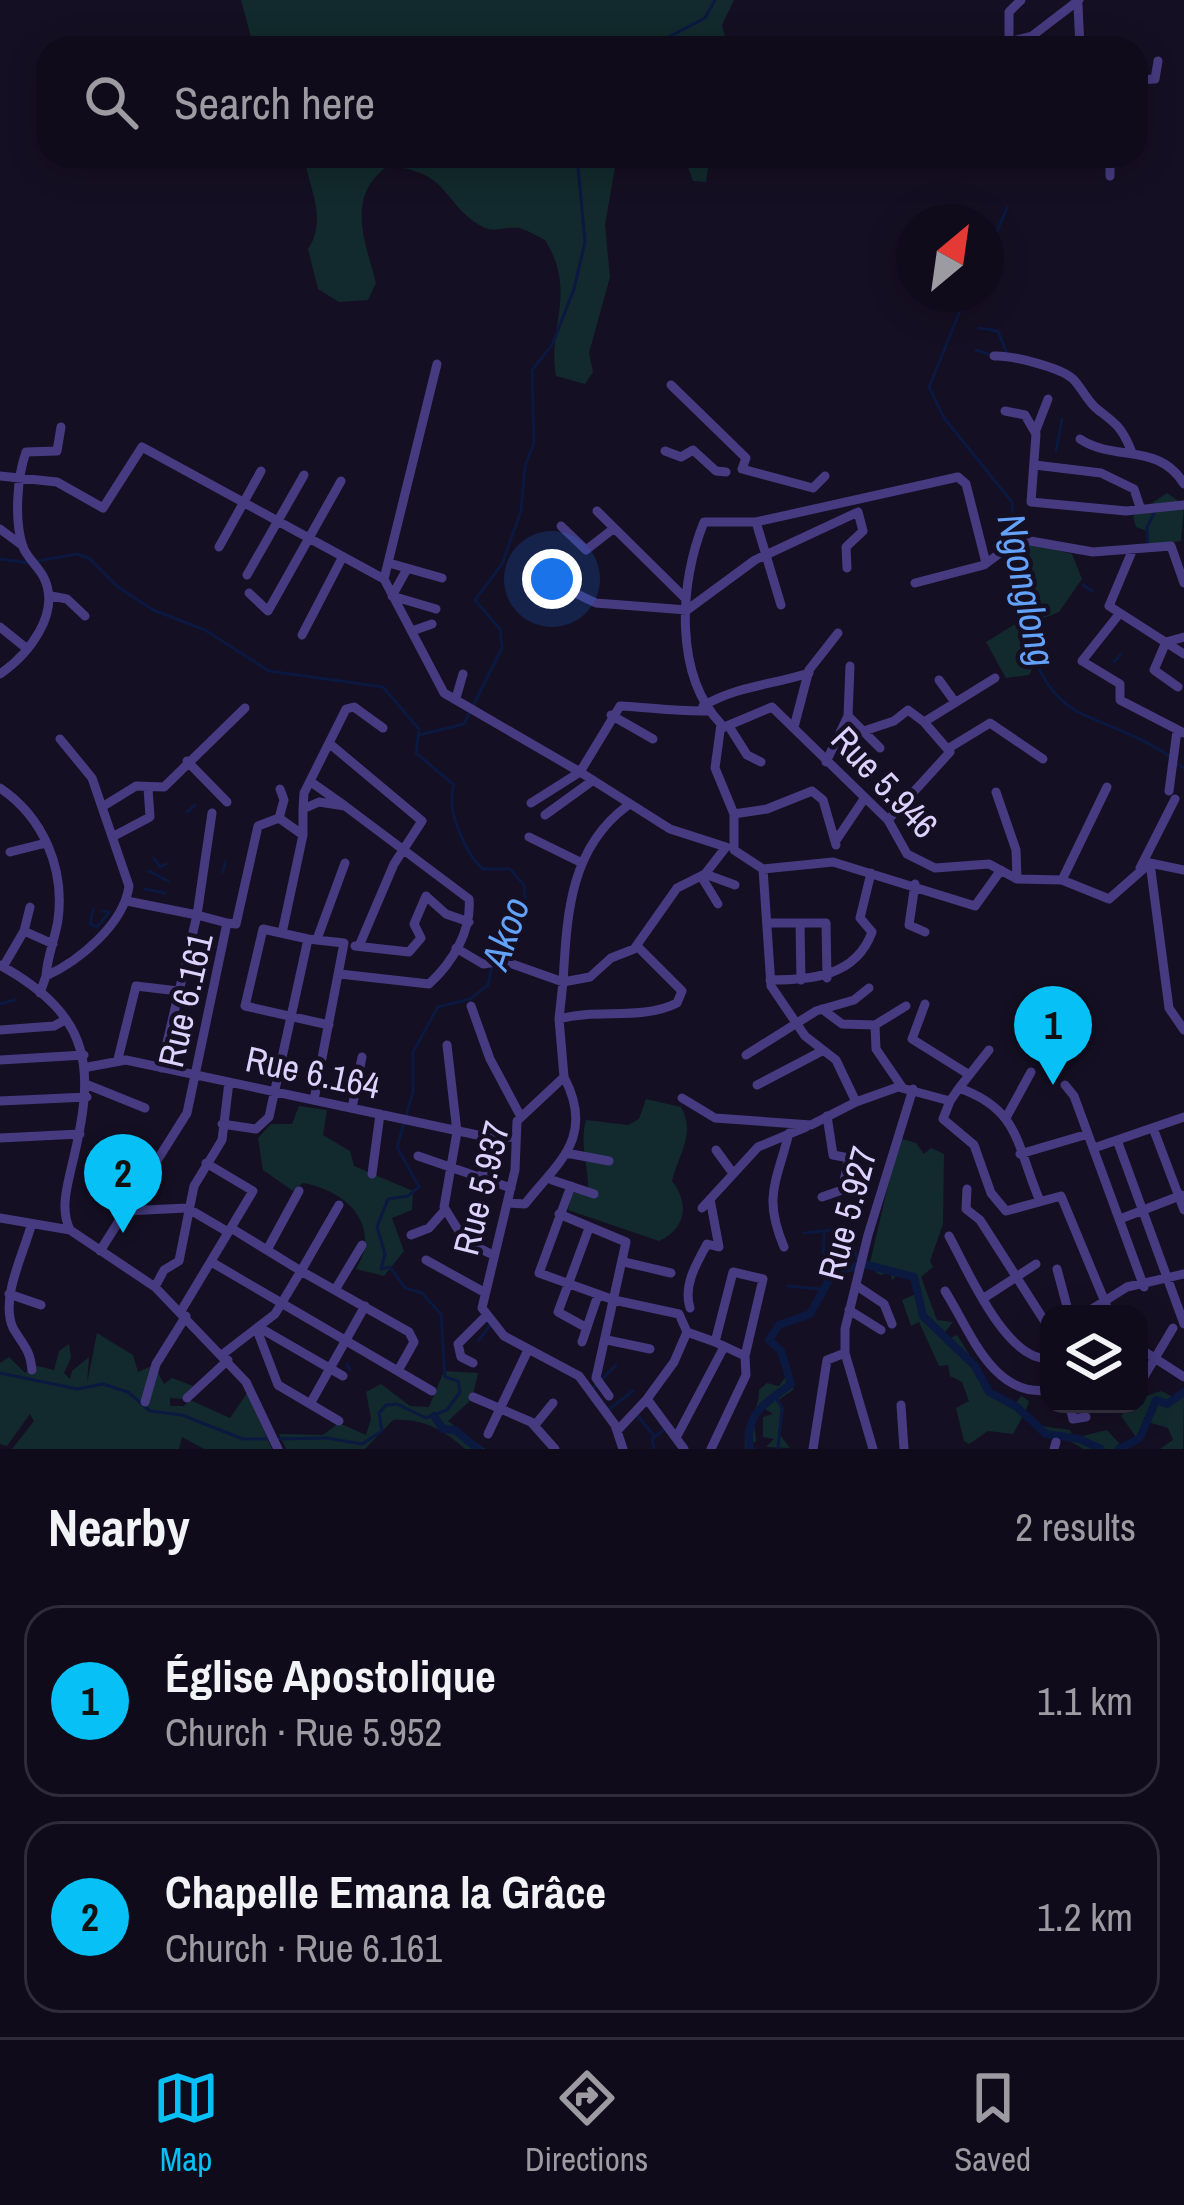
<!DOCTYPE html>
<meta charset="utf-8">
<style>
:root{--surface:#100b1a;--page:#1e1927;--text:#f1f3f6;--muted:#9c9ba2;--line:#302b39;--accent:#07c0f5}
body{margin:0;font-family:"Archivo Narrow",sans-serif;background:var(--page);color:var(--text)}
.controls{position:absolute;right:36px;bottom:36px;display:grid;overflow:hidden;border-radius:24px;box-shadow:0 6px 30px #0003}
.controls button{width:108px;height:108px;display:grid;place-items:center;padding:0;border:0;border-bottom:3px solid var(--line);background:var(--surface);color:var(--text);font:60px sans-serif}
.compass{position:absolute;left:896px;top:204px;width:108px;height:108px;border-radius:50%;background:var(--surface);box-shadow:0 6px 30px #0003;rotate:29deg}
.you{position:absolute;left:552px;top:579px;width:42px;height:42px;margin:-30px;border:9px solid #fff;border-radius:50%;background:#1a73e8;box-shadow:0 0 0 18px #1a73e833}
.badge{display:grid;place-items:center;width:78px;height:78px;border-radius:50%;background:var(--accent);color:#111;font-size:39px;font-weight:700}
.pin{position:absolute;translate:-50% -99px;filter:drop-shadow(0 3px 6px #0008)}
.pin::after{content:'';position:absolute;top:63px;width:42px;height:36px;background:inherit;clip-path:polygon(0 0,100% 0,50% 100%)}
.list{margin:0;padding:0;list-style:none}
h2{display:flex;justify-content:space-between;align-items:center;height:156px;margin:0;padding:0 48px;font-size:51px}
h2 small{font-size:39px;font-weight:400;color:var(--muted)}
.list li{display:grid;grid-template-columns:78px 1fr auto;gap:36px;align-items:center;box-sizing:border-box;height:192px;margin:0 24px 24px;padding:0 24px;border:3px solid var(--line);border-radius:36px}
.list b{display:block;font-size:45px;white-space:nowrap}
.list p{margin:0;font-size:39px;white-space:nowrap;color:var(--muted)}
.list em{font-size:39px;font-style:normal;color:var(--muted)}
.icon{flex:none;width:66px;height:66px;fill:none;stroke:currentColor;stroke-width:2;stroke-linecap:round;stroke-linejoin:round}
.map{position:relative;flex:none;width:1184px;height:1449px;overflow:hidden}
.search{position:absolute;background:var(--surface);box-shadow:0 6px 30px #0003;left:36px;right:36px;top:36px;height:132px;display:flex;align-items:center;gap:30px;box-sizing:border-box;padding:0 42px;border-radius:36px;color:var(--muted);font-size:45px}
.sheet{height:588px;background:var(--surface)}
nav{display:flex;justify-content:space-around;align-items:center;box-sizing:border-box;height:168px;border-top:3px solid var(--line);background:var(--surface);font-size:33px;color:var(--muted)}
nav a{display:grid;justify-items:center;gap:6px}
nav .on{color:var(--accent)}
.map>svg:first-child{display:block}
.green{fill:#122a2d}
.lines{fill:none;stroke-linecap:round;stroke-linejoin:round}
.stream{stroke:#0b1840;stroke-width:3}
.river{stroke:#0b1840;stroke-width:8}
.minor{stroke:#463b81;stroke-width:9}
.labels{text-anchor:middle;stroke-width:9;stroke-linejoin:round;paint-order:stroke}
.street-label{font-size:36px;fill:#dcd2fe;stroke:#150f23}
.water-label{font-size:39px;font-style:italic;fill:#63a2fb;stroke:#150f23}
</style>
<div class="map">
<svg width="1184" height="1449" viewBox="0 0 1184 1449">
<rect width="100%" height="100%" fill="#150f23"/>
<!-- green -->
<path class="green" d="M241 0H734L722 25 728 48H254Z
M304 156H617L605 225 610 277 589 353 593 372 585 384 556 376C547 325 578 293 545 240 537 236 527 230 519 228 505 226 494 234 481 226 442 203 450 171 388 166 345 196 365 241 376 283L368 300 339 302 318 289 308 249C328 219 309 189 304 156Z
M684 156H710L706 182 693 181Z
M1167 493 1184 505 1181 541 1148 546 1147 531 1136 527 1133 516Z
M1024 542 1072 554 1082 579 1059 612 1039 620V656L1029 675 1006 678 986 642 1017 623 1007 571Z
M646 1099 681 1107C696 1134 679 1153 672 1181 689 1203 687 1228 659 1241L568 1210 572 1193 588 1190C589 1164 579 1146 586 1120L628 1125 639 1119Z
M299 1106 327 1110 323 1135 350 1151 354 1166 413 1191 412 1210 392 1218 404 1251 384 1276 356 1269C382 1226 348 1191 303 1183L293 1191 263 1170 258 1138 271 1124H292Z
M899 1138 916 1143 924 1154 931 1148 944 1154 943 1224 930 1261 933 1267 921 1277 937 1320 953 1322 945 1332 950 1338 957 1335 994 1394 1014 1405 1021 1396 1029 1401 1025 1413C1040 1430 1049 1426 1070 1430L1074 1438 1107 1430 1119 1443 1117 1449H1083C1066 1436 1038 1435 1023 1416L1013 1434 988 1431 969 1444 964 1441 956 1408 969 1401 962 1382 950 1376 948 1365 939 1366 919 1322 911 1326 902 1300 918 1293 915 1280 898 1272 892 1281 891 1273 880 1275 869 1267Z
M97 1333 133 1355 138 1372 154 1365 164 1384 172 1378 193 1386 183 1399 170 1398V1406H184L190 1400 230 1418 247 1393 272 1449H204L182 1437 179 1449H12L34 1421 30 1414 7 1446 0 1444V1363L9 1357 25 1373 33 1365 54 1370 59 1351 69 1344 71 1358 64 1373 70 1379 72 1371 89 1357 87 1384Z
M444 1371 478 1373 472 1399 448 1421 485 1449H465C445 1430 421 1418 393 1420L365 1449H286L279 1434 323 1435 339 1423 366 1435 371 1419 366 1392 381 1384 410 1406 429 1407Z
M786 1376 794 1380 793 1390 777 1401 784 1408 778 1432 790 1448 766 1447 774 1439 763 1437V1417L773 1414 762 1407 754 1421 756 1441 745 1449C742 1414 759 1417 759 1390L767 1383 779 1386Z
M1161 1391 1173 1397 1167 1402 1155 1399 1152 1410 1156 1403 1167 1405 1184 1396 1183 1449H1160L1173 1440 1168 1428 1148 1422 1152 1411 1136 1437 1121 1416 1129 1405 1134 1411 1144 1403 1141 1398Z"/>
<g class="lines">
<!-- stream -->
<path class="stream" d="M648 48 705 18 715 0
M986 256 1007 208
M967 294 929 387 944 418 1012 502 1015 539
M979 328 998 331 1007 354
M976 350 988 354
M1056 451 1062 419
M1148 545 1147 527 1156 509
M1016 549C1023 607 1023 687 1084 715 1114 728 1141 737 1169 756
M0 559 29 563
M38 561 76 554 89 558 118 587 153 610 205 630 269 671 383 687 419 729 416 753 454 785C445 808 465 853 483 869H510L524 885 525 899 503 918 496 957
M1083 585 1092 591
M1114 662 1121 654
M419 735 464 724 502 648 500 629 475 600 502 564 521 511 525 466 534 443 532 370 552 345 574 289 585 242 577 156
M1174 763 1184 768
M187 812 195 805
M154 858 160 867 166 864
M149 871 168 881
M223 872 225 862
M145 889 165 893
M93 910 90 924 97 927 109 912 102 911
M0 1004 14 1000
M804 1233 833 1230 851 1237 858 1261
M823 1267 824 1233
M788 1286 820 1289
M479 1340 490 1325
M347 1364 350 1370
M0 1373 77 1389 103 1384 128 1392 150 1411 182 1415 243 1439H267
M593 1388 616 1365
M774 1395 782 1408 778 1449
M608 1410 633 1391
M637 1415 655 1437
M277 1439 327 1438 362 1444 382 1431 379 1413 386 1405 397 1404 426 1418 447 1410 460 1392 458 1381 445 1377 441 1314 422 1293 405 1288 390 1267 381 1269 385 1254 377 1227 388 1199 408 1196 419 1187 397 1147 413 1092V1052L438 1007 470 999 488 985 492 966
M654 1449 652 1439 665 1429"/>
<!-- river -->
<path class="river" d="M434 1416 443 1429 455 1430 478 1449
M750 1449C744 1413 766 1403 791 1384L781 1351 769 1340 779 1325 810 1314 833 1273 863 1264 914 1277 923 1316 975 1366 989 1392 1017 1407 1046 1434 1080 1439 1101 1449
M1119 1449 1140 1438 1156 1400 1167 1404 1184 1392"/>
<!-- minor -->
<path class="minor" d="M1021 0 1009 12V42L1032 36 1079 0
M1078 5 1080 48
M1136 80 1155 79 1158 61
M1110 176V156
M994 356C1010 355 1060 367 1073 379 1082 388 1087 401 1097 409 1116 424 1121 426 1131 450
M671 385 746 458 742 469 813 488 825 476
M1005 411 1025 415 1036 434 1031 502 1126 511 1184 505
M1036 430 1048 399
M1080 439C1114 462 1159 442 1184 484
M665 451 681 457 693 450 716 471 726 472
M1035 465 1101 473 1134 489 1140 507
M0 476 57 482 103 508 142 447 384 579 444 693 580 772 531 803
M597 511 685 598
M756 522 781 605
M561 526 586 550 613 529
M0 529 23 546
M219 547 261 471
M1133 549 1109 606 1184 654
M389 563 442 578
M986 563 966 484 958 477 756 522H704C679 583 674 675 721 724L715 768 734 814V850L763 869 771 986 805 1036 836 1060 856 1102 898 1087 950 1101 959 1088C1021 1110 1016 1146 1040 1201
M548 567 577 594 596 603 687 610 755 560 858 512
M847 568 846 547 863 531 858 512
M407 569 392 596 436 609
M247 575 304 475
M384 579 437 364
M915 583 984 565 1019 539 1093 552 1171 546 1184 583
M249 593 268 611 341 481
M51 596 67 599 85 616
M1120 613 1082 661 1120 684V700L1184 733
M0 627 26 648
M412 631 432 624
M302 635 341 560
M1166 642 1154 670 1178 687
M1166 642 1184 637
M0 674C29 654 61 613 44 578 39 567 27 558 23 547 14 521 17 477 26 452L57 451 61 427
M939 680 955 702
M456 698 463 674
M703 706C737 686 772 685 809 673
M611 715 653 739
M848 716 880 748
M794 727 809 670 838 633
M722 728 772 707 888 820 907 854 935 868 989 864 1017 879 1062 880 1107 787
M730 728 747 755 761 762
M864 731 894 721 908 710 924 722
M330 744 422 821 394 864 359 946
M949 748 990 723 1043 759
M187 761 227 802
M826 762 848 716 850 666
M311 782 345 806
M0 788C43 817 65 868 58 920 55 939 47 957 46 976
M1169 791 1177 731
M996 792 1016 850 1017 879
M102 807 136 786 164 787 245 708
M303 809 304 793 346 709 354 707 383 728
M212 813 197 915 227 923
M734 814 767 809 812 791 823 800 836 845
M545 815 592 781
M279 818 284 800 280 789
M888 820 950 752 924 722 995 678
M114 836 150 817 148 788
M529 837 580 862
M837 839 864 799
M10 852 46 843
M1150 863 1169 1008 1184 1030
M1140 868 1175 799
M763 869 833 862 975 906 1001 870
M705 874 735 885
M701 876 718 904
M1062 880 1109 899 1150 863 1184 870
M915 884 909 925 925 932
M127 901 197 915 161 1068
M769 923H826L827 978
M800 923 801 980
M24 931 53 944
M282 933 303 835
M308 939 263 929 245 1006 329 1025
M317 939 345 863
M355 946 409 952 421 938 414 924 426 896 446 914 469 922
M456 948 483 964 504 961 563 982C567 916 569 849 627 806
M0 965C95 1018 95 1070 72 1165 67 1187 60 1209 70 1230
M3 967 24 931 30 907
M770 980C810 980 856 977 872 932L860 918 871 873
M40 993 46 976C79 961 124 924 129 886L92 778 60 739
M925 1004 912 1039 968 1074
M471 1006 490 1059 521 1117
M822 1009 842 1024 875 1025 876 1049 902 1087
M559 1019C598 1008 641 1021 677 1003L682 991 637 946
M875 1025 906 1006
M0 1030 54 1026 63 1021
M447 1045 457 1132 444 1207 465 1241 493 1255
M746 1055 816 1011 854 1000 869 988
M118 1059 136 986 178 991
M0 1060 84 1055
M88 1067 126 1060 482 1136 483 1178
M88 1085 145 1108
M757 1085 822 1051
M1065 1085 1074 1096 1144 1287
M959 1088 989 1050
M682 1098 715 1118 811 1125 856 1102
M0 1101 87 1097
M950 1101 943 1119 974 1145 991 1193 1006 1211 1061 1196 1110 1314
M352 1108 362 1057
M1007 1116 1031 1072
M222 1124 256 1129 269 1117 308 939 344 943 314 1100
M1153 1128 1184 1210
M0 1138 80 1134
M483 1138 514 1137
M1117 1140 1184 1324
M1094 1148 1184 1117
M716 1150 732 1172
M566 1153 609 1161
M1020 1154 1088 1134
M418 1156 511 1188
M372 1174 380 1114
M552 1180 594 1194
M571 1186 539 1273 614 1300 679 1314 687 1332
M967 1189 966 1209 980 1220 1049 1328
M822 1197 842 1190 849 1158 833 1155 827 1116
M507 1203 525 1204C557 1163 596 1138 564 1077
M339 1205 301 1271 409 1332 414 1342 399 1369
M702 1208 758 1147 806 1127
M125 1211 187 1208 228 1232
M559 1214 626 1242 596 1378 609 1396
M0 1218 70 1230 155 1287 246 1382 278 1449
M1120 1219 1182 1195
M31 1226C23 1255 0 1299 13 1328 23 1345 30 1349 32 1370
M411 1235 429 1228 445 1210
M949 1236C967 1269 1007 1363 1049 1358
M784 1247C763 1197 776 1184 789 1133
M267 1250 299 1191
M100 1251 187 1113 227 923 236 924 258 826 279 818 303 835V809L319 802 345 806 469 899C472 931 452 963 429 984L340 974
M426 1260 482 1291
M624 1262 671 1273
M213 1263 432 1391
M1057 1269 1069 1314
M857 1286 884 1304 892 1324
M155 1287 164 1270 179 1261 194 1186 222 1140 229 1082
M335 1290 362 1245
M945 1291C970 1330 992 1398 1049 1390
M9 1294 41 1305
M984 1298 1036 1264
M690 1308C683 1286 696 1264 707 1244L719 1247 710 1199
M849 1310 881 1330
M181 1311 253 1191 206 1163
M1084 1314 1127 1287 1184 1274
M260 1328 343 1376
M587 1328 558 1312 589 1228
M257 1330 278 1385 339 1421
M607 1340 650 1349
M582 1342 598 1295
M1139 1348 1184 1377
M845 1353 873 1449
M223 1354 275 1314 301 1271 231 1228
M473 1363 461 1357 458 1344 485 1317
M1139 1385 1173 1328
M473 1397 531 1422 555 1449
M187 1398 228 1360
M647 1399 674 1362 687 1332 715 1342 733 1272 763 1279 745 1356 715 1342
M145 1402 156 1364 186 1316
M310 1404 365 1306
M1069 1404 1073 1419 1086 1417
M901 1405 904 1449
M535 1425 553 1403
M617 1431 647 1399 684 1449
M488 1434 528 1350
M677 1436 724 1347
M623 1449 615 1425 579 1376 504 1336 482 1308 515 1170 517 1121 564 1077 559 1019 563 982 590 977 611 958 634 949 677 888 705 874 726 847 670 829 580 772 620 706C647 707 677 712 708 711
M711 1449 746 1375 745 1356
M813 1449 827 1360 845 1353V1329L868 1235 913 1089
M1054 1449 1056 1442"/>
</g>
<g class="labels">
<!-- street labels -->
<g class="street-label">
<text transform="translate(885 782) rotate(47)" y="13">Rue 5.946</text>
<text transform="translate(185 1000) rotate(-77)" y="13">Rue 6.161</text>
<text transform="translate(313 1072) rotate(12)" y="13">Rue 6.164</text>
<text transform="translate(481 1188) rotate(-76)" y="13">Rue 5.937</text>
<text transform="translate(847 1213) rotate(-75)" y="13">Rue 5.927</text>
</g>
<!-- water labels -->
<g class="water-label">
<text transform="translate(1027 590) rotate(78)" y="14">Ngonglong</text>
<text transform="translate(505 933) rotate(-71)" y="14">Akoo</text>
</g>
</g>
</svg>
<div class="controls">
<button><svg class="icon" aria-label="layers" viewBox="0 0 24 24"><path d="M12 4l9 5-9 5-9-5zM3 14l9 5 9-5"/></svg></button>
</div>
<svg class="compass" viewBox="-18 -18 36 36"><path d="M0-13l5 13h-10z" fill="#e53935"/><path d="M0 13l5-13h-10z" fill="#9c9ba2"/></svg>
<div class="you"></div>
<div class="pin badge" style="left:1053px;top:1085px">1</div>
<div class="pin badge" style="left:123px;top:1233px">2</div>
<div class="search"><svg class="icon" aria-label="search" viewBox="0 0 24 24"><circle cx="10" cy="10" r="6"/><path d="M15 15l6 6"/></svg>Search here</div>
</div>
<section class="sheet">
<h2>Nearby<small>2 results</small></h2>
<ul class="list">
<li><span class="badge">1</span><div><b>Église Apostolique</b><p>Church · Rue 5.952</p></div><em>1.1 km</em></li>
<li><span class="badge">2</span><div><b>Chapelle Emana la Grâce</b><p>Church · Rue 6.161</p></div><em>1.2 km</em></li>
</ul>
</section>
<nav>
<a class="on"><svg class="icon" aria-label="map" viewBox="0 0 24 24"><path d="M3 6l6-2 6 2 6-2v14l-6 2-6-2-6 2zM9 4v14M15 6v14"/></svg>Map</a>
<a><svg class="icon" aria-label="directions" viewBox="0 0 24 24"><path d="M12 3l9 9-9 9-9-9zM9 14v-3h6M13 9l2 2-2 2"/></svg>Directions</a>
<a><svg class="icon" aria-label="saved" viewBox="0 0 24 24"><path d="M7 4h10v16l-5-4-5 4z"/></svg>Saved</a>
</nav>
